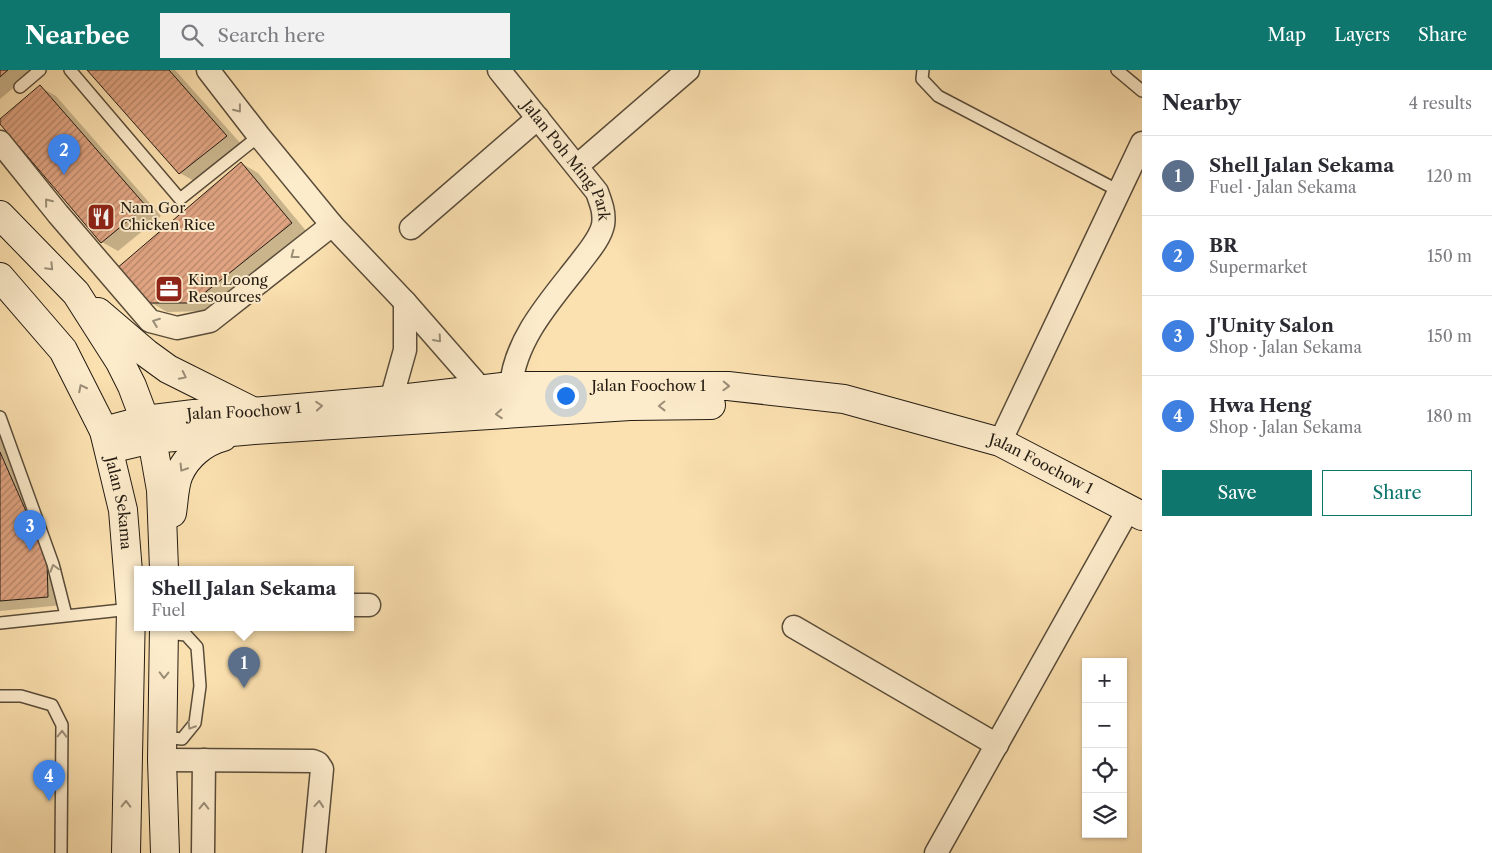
<!DOCTYPE html>
<meta charset="utf-8">
<style>
:root{--surface:#fff;--page:#f2f2f3;--text:#2b2b33;--muted:#7c7c81;--line:#e1e1e2;--accent:#0f766e}
body{margin:0;font-family:"Libre Caslon Text",serif;background:var(--page);color:var(--text)}
.controls{position:absolute;right:15px;bottom:15px;display:grid;overflow:hidden;border-radius:0px;box-shadow:0 1px 4px #0004}
.controls button{width:45px;height:45px;display:grid;place-items:center;padding:0;border:0;border-bottom:1px solid var(--line);background:var(--surface);color:var(--text);font:25px sans-serif}
.you{position:absolute;left:565px;top:325px;width:18px;height:18px;margin:-12px;border:4px solid #fff;border-radius:50%;background:#1a73e8;box-shadow:0 0 0 8px #1a73e833}
.badge{display:grid;place-items:center;width:32px;height:32px;border-radius:50%;background:var(--accent);color:#fff;font-size:16px;font-weight:700}
.pin{position:absolute;translate:-50% -41px;filter:drop-shadow(0 1px 2px #0008)}
.pin::after{content:'';position:absolute;top:26px;width:18px;height:15px;background:inherit;clip-path:polygon(0 0,100% 0,50% 100%)}
.popup{position:absolute;left:134px;top:496px;width:220px;height:65px;box-sizing:border-box;display:grid;place-content:center;border-radius:0px;background:var(--surface);filter:drop-shadow(0 1px 4px #0005);font-size:16px;white-space:nowrap;color:var(--muted)}
.popup b{font-size:19px;color:var(--text)}
.popup::after{content:'';position:absolute;left:50%;top:100%;margin-left:-10px;border:10px solid transparent;border-top-color:var(--surface)}
.list{margin:0;padding:0;list-style:none}
h2{display:flex;justify-content:space-between;align-items:center;height:65px;margin:0;padding:0 20px;font-size:21px}
h2 small{font-size:16px;font-weight:400;color:var(--muted)}
.list li{display:grid;grid-template-columns:32px 1fr auto;gap:15px;align-items:center;box-sizing:border-box;height:80px;padding:0 20px;border-top:1px solid var(--line)}
.list b{display:block;font-size:19px;white-space:nowrap}
.list p{margin:0;font-size:16px;white-space:nowrap;color:var(--muted)}
.list em{font-size:16px;font-style:normal;color:var(--muted)}
.actions{display:flex;gap:10px;padding:15px 20px}
.actions a{flex:1;padding:11px 0;border:1px solid var(--accent);border-radius:0px;text-align:center;font-size:18px;color:var(--accent)}
.actions .main{background:var(--accent);color:#fff}
.icon{flex:none;width:28px;height:28px;fill:none;stroke:currentColor;stroke-width:2;stroke-linecap:round;stroke-linejoin:round}
.map{position:relative;flex:none;width:1142px;height:783px;overflow:hidden}
header{display:flex;align-items:center;gap:30px;box-sizing:border-box;height:70px;padding:0 25px;background:var(--accent);color:#fff}
header strong{font-size:24px}
nav{display:flex;gap:28px;margin-inline-start:auto;font-size:18px}
.search{width:350px;height:45px;background:var(--page);display:flex;align-items:center;gap:12px;box-sizing:border-box;padding:0 18px;border-radius:0px;color:var(--muted);font-size:19px}
main{display:flex}
aside{flex:1;background:var(--surface)}
.map>svg:first-child{display:block}
.shadow{fill:#0003}
.building{fill:url(#building-hatch);stroke:#231b12}
.lines{fill:none;stroke-linecap:round;stroke-linejoin:round}
.lane-casing{stroke:#594c3a;stroke-width:14}
.street-casing{stroke:#594c3a;stroke-width:25}
.secondary-casing{stroke:#231b12;stroke-width:30}
.lane{stroke:#fdeccc;stroke-width:11}
.street{stroke:#fdeccc;stroke-width:22}
.secondary{stroke:#fdeccc;stroke-width:28}
.oneway{stroke:#9b8e78}
.labels{text-anchor:middle;stroke-width:4;stroke-linejoin:round;paint-order:stroke}
.street-label{font-size:15px;fill:#231b12;stroke:#fdeccc}
.poi-label{font-size:15px;fill:#231b12;stroke:#fdeccc;text-anchor:start}
</style>
<header>
<strong>Nearbee</strong>
<div class="search"><svg class="icon" aria-label="search" viewBox="0 0 24 24"><circle cx="10" cy="10" r="6"/><path d="M15 15l6 6"/></svg>Search here</div>
<nav><a>Map</a><a>Layers</a><a>Share</a></nav>
</header>
<main>
<div class="map">
<svg width="1142" height="783" viewBox="0 0 1142 783">
<defs>
<pattern id="building-hatch" width="6" height="6" patternUnits="userSpaceOnUse" patternTransform="scale(1.25)"><rect width="6" height="6" fill="#e0a482"/><path d="M-1 1l2-2M0 6l6-6M5 7l2-2" fill="none" stroke="#b58569"/></pattern>
</defs>
<rect width="100%" height="100%" fill="#fce1b0"/>
<filter id="stains"><feTurbulence type="fractalNoise" baseFrequency=".004" numOctaves="4"/><feColorMatrix values="0 0 0 0 .2 0 0 0 0 .09 0 0 0 0 .02 0 0 0 .5 -.17"/></filter>
<radialGradient id="worn" r=".72"><stop offset=".6" stop-color="#630" stop-opacity="0"/><stop offset="1" stop-color="#630" stop-opacity=".3"/></radialGradient>
<!-- shadow -->
<path class="shadow" d="M0 0H35L0 29Z
M89 0H175L242 75 196 112 180 103Z
M40 17 56 26 161 146 118 181 102 172 0 52Z
M241 93 258 103 307 162 208 241 167 242 150 232Z
M0 355 62 499 63 535 0 541Z"/>
<!-- building -->
<path class="building" d="M0 0H8L0 7Z
M87 0H169L227 66 179 104Z
M40 15 146 136 101 173 0 54V49Z
M241 92 292 153 192 233H150L116 199Z
M0 382 47 489 48 527 0 531Z"/>
<g class="lines">
<defs>
<path id="lane" d="M70 0 180 129 259 66
M923 0 922 9 938 26 1119 121
M1117 0 1142 21
M20 17 40 0
M0 347 53 494 66 545
M0 553 131 539
M0 626H21L52 635 62 655 61 783
M162 667 182 669 195 653 200 616 197 577 186 565 165 563"/>
<g id="street">
<path d="M208 0 259 66 332 155 405 232 482 320"/>
<path id="s1" d="M499 0 597 122C601 133 605 143 603 155 600 169 587 183 579 194 551 230 515 269 511 316"/>
<path d="M0 72 58 144 150 251 177 258 210 251 332 155"/>
<path d="M577 96 688 0"/>
<path d="M411 158 538 48"/>
<path d="M391 330 405 280V232"/>
<path d="M1000 372 1142 73"/>
<path d="M350 535H369"/>
<path d="M794 557 997 675"/>
<path d="M162 690 313 691 318 693 322 699 314 783"/>
<path d="M203 783 204 690"/>
<path d="M936 783 1123 449"/>
</g>
<g id="secondary">
<path d="M0 145 76 223 120 292 132 316 152 369 161 420 164 499"/>
<path id="s2" d="M0 207 63 280 104 361 123 440 131 539 126 783"/>
<path d="M98 242 146 283 168 299 252 341"/>
<path id="s3" d="M104 361 145 350 194 344 253 342 391 330 511 316H728L844 329 1000 372 1142 446"/>
<path d="M110 379 152 369 254 360 630 336 711 335"/>
<path d="M172 443C174 431 174 415 179 404 187 386 204 372 223 367"/>
<path d="M164 557 162 690 165 783"/>
</g>
</defs>
<!-- lane casing -->
<use href="#lane" class="lane-casing"/>
<!-- street casing -->
<use href="#street" class="street-casing"/>
<!-- secondary casing -->
<use href="#secondary" class="secondary-casing"/>
<!-- lane -->
<use href="#lane" class="lane"/>
<!-- street -->
<use href="#street" class="street"/>
<!-- secondary -->
<use href="#secondary" class="secondary"/>
</g>
<!-- one-way arrows -->
<defs><path id="oneway-chevron" d="M-2-3.5L2.5 0L-2 3.5" fill="none" stroke-width="1.6" stroke-linecap="round" stroke-linejoin="round" transform="scale(1.25)"/></defs>
<g class="oneway">
<use href="#oneway-chevron" transform="translate(238 39) rotate(52)"/>
<use href="#oneway-chevron" transform="translate(48 132) rotate(-129)"/>
<use href="#oneway-chevron" transform="translate(294 185) rotate(142)"/>
<use href="#oneway-chevron" transform="translate(50 197) rotate(46)"/>
<use href="#oneway-chevron" transform="translate(156 252) rotate(-159)"/>
<use href="#oneway-chevron" transform="translate(438 269) rotate(49)"/>
<use href="#oneway-chevron" transform="translate(183 306) rotate(26)"/>
<use href="#oneway-chevron" transform="translate(726 316) rotate(2)"/>
<use href="#oneway-chevron" transform="translate(82 318) rotate(-117)"/>
<use href="#oneway-chevron" transform="translate(319 336) rotate(-5)"/>
<use href="#oneway-chevron" transform="translate(662 336) rotate(179)"/>
<use href="#oneway-chevron" transform="translate(499 344) rotate(176)"/>
<use href="#oneway-chevron" transform="translate(183 398) rotate(122)"/>
<use href="#oneway-chevron" transform="translate(54 498) rotate(-106)"/>
<use href="#oneway-chevron" transform="translate(164 605) rotate(91)"/>
<use href="#oneway-chevron" transform="translate(191 656) rotate(122)"/>
<use href="#oneway-chevron" transform="translate(62 664) rotate(-89)"/>
<use href="#oneway-chevron" transform="translate(126 734) rotate(-89)"/>
<use href="#oneway-chevron" transform="translate(319 734) rotate(-85)"/>
<use href="#oneway-chevron" transform="translate(204 736) rotate(-89)"/>
</g>
<!-- icons -->
<defs>
<symbol id="restaurant-square" viewBox="-11 -11 22 22"><rect x="-9" y="-9" width="18" height="18" rx="4" fill="#8f2418" stroke="#fdeccc"/><path d="M-5-6h1v4h1v-4h1v4h1v-4h1v5L-1.5 .5V6h-2V.5L-5-1ZM5-6V6H3V1.5H1.5Q1.5-4 5-6Z" fill="#fff"/></symbol>
<symbol id="office-square" viewBox="-11 -11 22 22"><rect x="-9" y="-9" width="18" height="18" rx="4" fill="#8f2418" stroke="#fdeccc"/><path d="M-6-3h4V-5.5h4V-3h4V5H-6ZM-1-4.5V-3h2v-1.5ZM-6 0V1H6V0Z" fill="#fff"/></symbol>
</defs>
<g fill-rule="evenodd">
<use href="#restaurant-square" x="85" y="131" width="32" height="32"/>
<use href="#office-square" x="153" y="203" width="32" height="32"/>
</g>
<g class="labels">
<!-- street labels -->
<g class="street-label">
<text dy="5" stroke="none"><textPath href="#s1" startOffset="114">Jalan Poh Ming Park</textPath></text>
<text dy="5" stroke="none"><textPath href="#s3" startOffset="548">Jalan Foochow 1</textPath></text>
<text dy="5" stroke="none"><textPath href="#s3" startOffset="142">Jalan Foochow 1</textPath></text>
<text dy="5" stroke="none"><textPath href="#s3" startOffset="952">Jalan Foochow 1</textPath></text>
<text dy="5" stroke="none"><textPath href="#s2" startOffset="261">Jalan Sekama</textPath></text>
</g>
<!-- poi labels -->
<g class="poi-label">
<text x="120" y="143">Nam Gor<tspan x="120" dy="17">Chicken Rice</tspan></text>
<text x="188" y="215">Kim Loong<tspan x="188" dy="17">Resources</tspan></text>
</g>
</g>
<rect width="100%" height="100%" filter="url(#stains)"/>
<rect width="100%" height="100%" fill="url(#worn)"/>
</svg>
<div class="controls">
<button>+</button>
<button>−</button>
<button><svg class="icon" aria-label="locate" viewBox="0 0 24 24"><circle cx="12" cy="12" r="6"/><path d="M12 2v4M12 18v4M2 12h4M18 12h4"/></svg></button>
<button><svg class="icon" aria-label="layers" viewBox="0 0 24 24"><path d="M12 4l9 5-9 5-9-5zM3 14l9 5 9-5"/></svg></button>
</div>
<div class="you"></div>
<div class="pin badge" style="left:244px;top:618px;background:#5c6f8a">1</div>
<div class="popup"><b>Shell Jalan Sekama</b>Fuel</div>
<div class="pin badge" style="left:64px;top:105px;background:#3f7fe0">2</div>
<div class="pin badge" style="left:30px;top:481px;background:#3f7fe0">3</div>
<div class="pin badge" style="left:49px;top:731px;background:#3f7fe0">4</div>
</div>
<aside>
<h2>Nearby<small>4 results</small></h2>
<ul class="list">
<li><span class="badge" style="background:#5c6f8a">1</span><div><b>Shell Jalan Sekama</b><p>Fuel · Jalan Sekama</p></div><em>120 m</em></li>
<li><span class="badge" style="background:#3f7fe0">2</span><div><b>BR</b><p>Supermarket</p></div><em>150 m</em></li>
<li><span class="badge" style="background:#3f7fe0">3</span><div><b>J'Unity Salon</b><p>Shop · Jalan Sekama</p></div><em>150 m</em></li>
<li><span class="badge" style="background:#3f7fe0">4</span><div><b>Hwa Heng</b><p>Shop · Jalan Sekama</p></div><em>180 m</em></li>
</ul>
<div class="actions"><a class="main">Save</a><a>Share</a></div>
</aside>
</main>
